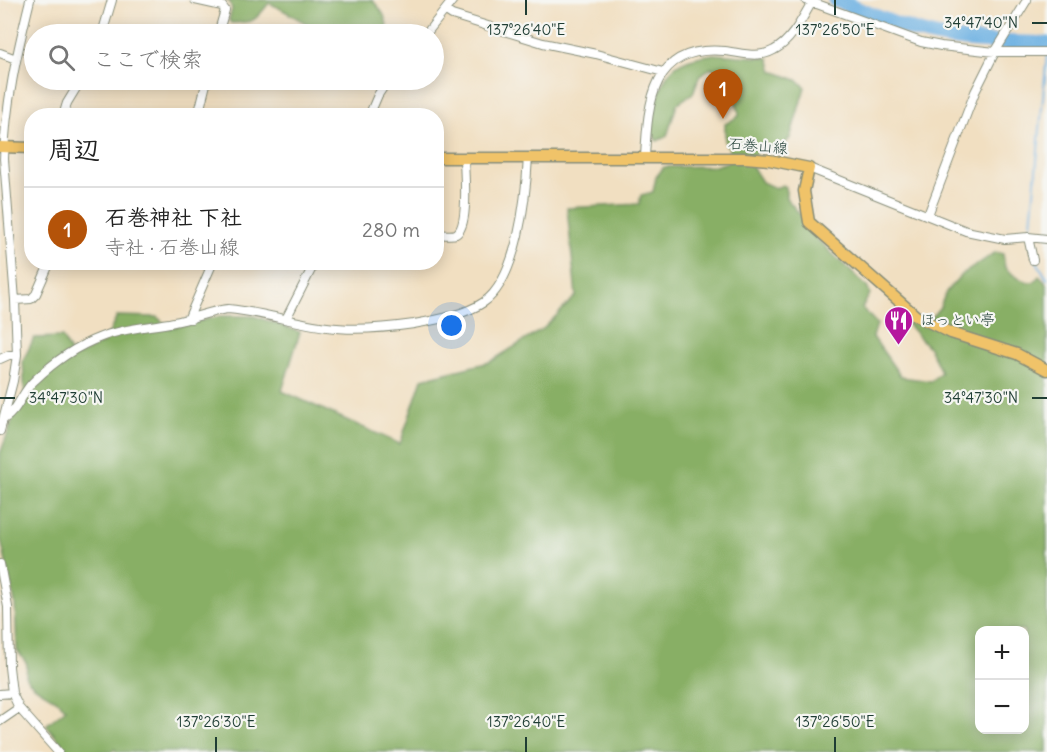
<!DOCTYPE html>
<html lang="ja">
<meta charset="utf-8">
<style>
:root{--surface:#fff;--page:#f2f2f2;--text:#222;--muted:#767676;--line:#e0e0e0;--accent:#b45309}
body{margin:0;font-family:Delius,"Klee One",sans-serif;background:var(--page);color:var(--text)}
.controls{position:absolute;right:18px;bottom:18px;display:grid;overflow:hidden;border-radius:12px;box-shadow:0 3px 15px #0003}
.controls button{width:54px;height:54px;display:grid;place-items:center;padding:0;border:0;border-bottom:2px solid var(--line);background:var(--surface);color:var(--text);font:30px sans-serif}
.you{position:absolute;left:452px;top:326px;width:21px;height:21px;margin:-15px;border:4px solid #fff;border-radius:50%;background:#1a73e8;box-shadow:0 0 0 9px #1a73e833}
.badge{display:grid;place-items:center;width:39px;height:39px;border-radius:50%;background:var(--accent);color:#fff;font-size:20px;font-weight:700}
.pin{position:absolute;translate:-50% -50px;filter:drop-shadow(0 2px 3px #0008)}
.pin::after{content:'';position:absolute;top:32px;width:21px;height:18px;background:inherit;clip-path:polygon(0 0,100% 0,50% 100%)}
.list{margin:0;padding:0;list-style:none}
h2{display:flex;justify-content:space-between;align-items:center;height:78px;margin:0;padding:0 24px;font-size:26px}
h2 small{font-size:20px;font-weight:400;color:var(--muted)}
.list li{display:grid;grid-template-columns:39px 1fr auto;gap:18px;align-items:center;box-sizing:border-box;height:84px;padding:0 24px;border-top:2px solid var(--line)}
.list b{display:block;font-size:22px;white-space:nowrap}
.list p{margin:0;font-size:20px;white-space:nowrap;color:var(--muted)}
.list em{font-size:20px;font-style:normal;color:var(--muted)}
.icon{flex:none;width:33px;height:33px;fill:none;stroke:currentColor;stroke-width:2;stroke-linecap:round;stroke-linejoin:round}
.map{position:relative;flex:none;width:1047px;height:752px;overflow:hidden}
.search{position:absolute;background:var(--surface);box-shadow:0 3px 15px #0003;left:24px;top:24px;width:420px;height:66px;display:flex;align-items:center;gap:15px;box-sizing:border-box;padding:0 21px;border-radius:33px;color:var(--muted);font-size:22px}
.panel{position:absolute;background:var(--surface);box-shadow:0 3px 15px #0003;left:24px;top:108px;width:420px;height:162px;border-radius:24px}
.map>svg:first-child{display:block}
.forest{fill:#88af65;stroke:#54764c;stroke-width:1.5;fill-rule:evenodd}
.lines{fill:none;stroke-linecap:round;stroke-linejoin:round}
.stream{stroke:#6cb0e2;stroke-width:2}
.river{stroke:#6cb0e2;stroke-width:15}
.minor-casing{stroke:#888e7a;stroke-width:10}
.major-casing{stroke:#888e7a;stroke-width:13}
.minor{stroke:#fff;stroke-width:8}
.major{stroke:#f0c369;stroke-width:10}
.ticks{fill:none;stroke:#1f3d34;stroke-width:2}
.labels{text-anchor:middle;stroke-width:4.5;stroke-linejoin:round;paint-order:stroke}
.street-label{font-size:15px;fill:#1f3d34;stroke:#f6f6f2}
.poi-label{font-size:15px;fill:#1f3d34;stroke:#f6f6f2;text-anchor:start}
.ticks-label{font-size:15px;text-anchor:middle;fill:#1f3d34;stroke:#f6f6f2;stroke-width:4.5;stroke-linejoin:round;paint-order:stroke}
</style>
<div class="map">
<svg width="1047" height="752" viewBox="0 0 1047 752">
<rect width="100%" height="100%" fill="#f6f6f2"/>
<filter id="ink" filterUnits="userSpaceOnUse"><feTurbulence type="fractalNoise" baseFrequency=".0167" numOctaves="2"/><feDisplacementMap in="SourceGraphic" scale="12" xChannelSelector="R" yChannelSelector="G"/><feConvolveMatrix kernelMatrix="1 2 1 2 8 2 1 2 1" color-interpolation-filters="sRGB"/></filter>
<filter id="wash" filterUnits="userSpaceOnUse"><feTurbulence type="fractalNoise" baseFrequency=".008" numOctaves="4" result="noise"/><feDisplacementMap in="SourceGraphic" scale="24" xChannelSelector="R" yChannelSelector="G"/><feGaussianBlur stdDeviation="1.35" result="paint"/><feColorMatrix in="noise" values="0 0 0 0 0 0 0 0 0 0 0 0 0 0 0 0 0 1.4 0 .05"/><feComposite in="paint" operator="in"/></filter>
<g filter="url(#wash)">
<rect width="100%" height="100%" fill="#f1dfc1"/>
<!-- forest -->
<path class="forest" d="M226 0H372C382 10 389 20 387 34 371 35 346 38 331 34 308 28 290 12 269 3 255 21 254 23 231 23L229 20 232 9 230 2Z
M713 54 769 58 773 71 799 81 805 87 790 138 780 150H758L750 163 762 182 775 188 783 185 786 187V198L804 219 817 239 867 287 870 294 862 308 877 324 873 337 901 377 931 381 941 372 930 349 902 318 905 313 925 325 940 307 946 292 960 276 996 252 1003 254 1005 268C1013 275 1023 283 1034 282L1039 276 1047 284V752H117L115 749 111 752H69L46 725 66 709C52 693 39 694 26 678L27 664 17 650 15 603 0 536V454L14 416 25 398 23 361 34 338 62 337 73 358 105 342 117 316 157 317 170 328 220 316H254L300 332 282 391 400 444 422 379 490 362 543 329 576 296 567 208 639 204 641 195 653 192 656 177 664 167 715 166 728 162 729 148 725 143V124L739 116C739 107 736 104 733 96 731 88 733 80 729 71L711 68 700 75 693 93 677 104 667 136 657 141 651 132C656 108 658 71 685 61 693 57 704 56 713 54ZM980 630H1024V730H980Z"/>
<g class="lines">
<!-- stream -->
<path class="stream" d="M1030 235 1047 55
M1036 260 1047 279"/>
<!-- river -->
<path class="river" d="M835 0C868 12 901 29 936 36 972 43 1010 42 1047 44"/>
</g>
</g>
<g filter="url(#ink)">
<g class="lines">
<defs>
<path id="minor" d="M195 0 222 6 225 10 218 34
M806 0 921 42 941 46 995 52H1047
M446 11 452 15 543 43 596 54 663 72
M102 34 112 0
M426 34 453 0
M0 53 16 59
M63 116 67 103 81 80
M198 116 207 80
M369 116 378 95 388 80
M645 157C648 101 652 44 725 51 742 53 758 59 774 50 792 41 803 17 813 0
M809 168 966 231 1005 239 1028 237 1047 239
M928 215 975 92 995 52 1027 0
M436 234C442 234 451 236 456 234 470 226 464 173 464 158
M1028 237 1033 260
M201 262 210 268
M15 300 31 299 36 294 50 262
M191 319 190 315 213 262
M286 319 315 262
M0 359 9 355H17
M4 419C19 410 22 391 35 380 54 362 77 346 101 337 124 328 150 327 174 322 192 319 210 311 228 309 262 312 294 323 327 327 355 331 386 328 414 324 436 320 465 315 484 302 518 278 526 196 528 157
M0 431 13 381 17 355 15 300 4 159C5 105 17 53 30 0
M0 564 8 607 9 667 12 693 19 708 58 752
M0 694 12 693
M0 721 19 708"/>
<path id="major" d="M0 147 32 148
M436 158H745L769 160 809 168 804 191 809 222 916 316 951 333 1017 354 1047 370"/>
</defs>
<!-- minor casing -->
<use href="#minor" class="minor-casing"/>
<!-- major casing -->
<use href="#major" class="major-casing"/>
<!-- minor -->
<use href="#minor" class="minor"/>
<!-- major -->
<use href="#major" class="major"/>
</g>
</g>
<!-- ticks -->
<path class="ticks" d="M526 0V15M835 0V15M1032 23H1047M0 398H15M1032 398H1047M216 737V752M526 737V752M835 737V752"/>
<!-- icons -->
<defs>
<symbol id="restaurant-pin" viewBox="-11 -11 22 30"><path d="M0 17L-7.5 6A9.5 9.5 0 1 1 7.5 6Z" fill="#b5179e" stroke="#f6f6f2"/><path d="M-5-6h1v4h1v-4h1v4h1v-4h1v5L-1.5 .5V6h-2V.5L-5-1ZM5-6V6H3V1.5H1.5Q1.5-4 5-6Z" fill="#fff"/></symbol>
</defs>
<g fill-rule="evenodd">
<use href="#restaurant-pin" x="882" y="304" width="33" height="45"/>
</g>
<g class="labels">
<!-- street labels -->
<g class="street-label">
<text transform="translate(758 146) rotate(5)" y="5">石巻山線</text>
</g>
<!-- poi labels -->
<g class="poi-label">
<text x="920" y="325">ほっとい亭</text>
</g>
</g>
<g class="ticks-label">
<text x="981" y="28">34°47'40"N</text>
<text x="526" y="35">137°26'40"E</text>
<text x="835" y="35">137°26'50"E</text>
<text x="66" y="403">34°47'30"N</text>
<text x="981" y="403">34°47'30"N</text>
<text x="216" y="727">137°26'30"E</text>
<text x="526" y="727">137°26'40"E</text>
<text x="835" y="727">137°26'50"E</text>
</g>
</svg>
<div class="controls">
<button>+</button>
<button>−</button>
</div>
<div class="you"></div>
<div class="pin badge" style="left:723px;top:119px">1</div>
<div class="search"><svg class="icon" aria-label="search" viewBox="0 0 24 24"><circle cx="10" cy="10" r="6"/><path d="M15 15l6 6"/></svg>ここで検索</div>
<section class="panel">
<h2>周辺<small></small></h2>
<ul class="list">
<li><span class="badge">1</span><div><b>石巻神社 下社</b><p>寺社 · 石巻山線</p></div><em>280 m</em></li>
</ul>
</section>
</div>
